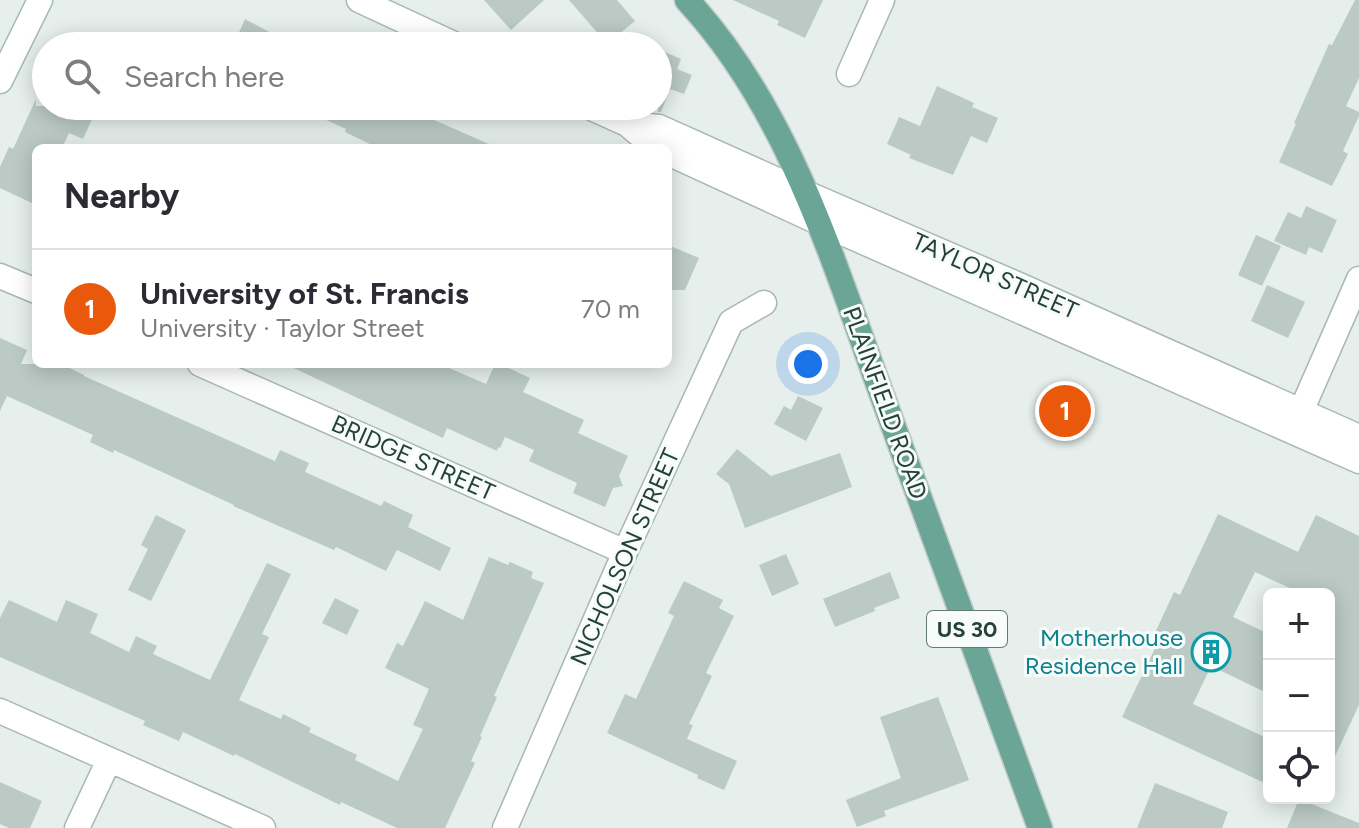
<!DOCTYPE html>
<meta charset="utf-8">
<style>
:root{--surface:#fff;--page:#f7f7f7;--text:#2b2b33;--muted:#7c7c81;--line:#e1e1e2;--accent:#ea580c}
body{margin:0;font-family:Figtree,sans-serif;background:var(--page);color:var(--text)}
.controls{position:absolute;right:24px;bottom:24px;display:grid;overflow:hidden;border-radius:12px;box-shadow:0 4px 20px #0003}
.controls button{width:72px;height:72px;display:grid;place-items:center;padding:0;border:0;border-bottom:2px solid var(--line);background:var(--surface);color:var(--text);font:40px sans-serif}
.you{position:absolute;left:808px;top:364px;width:28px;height:28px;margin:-20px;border:6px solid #fff;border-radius:50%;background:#1a73e8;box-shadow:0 0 0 12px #1a73e833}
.badge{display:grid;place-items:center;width:52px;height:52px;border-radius:50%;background:var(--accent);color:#fff;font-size:26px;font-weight:700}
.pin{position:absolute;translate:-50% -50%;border:4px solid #fff;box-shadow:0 2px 8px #0006}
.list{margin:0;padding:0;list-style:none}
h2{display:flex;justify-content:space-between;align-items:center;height:104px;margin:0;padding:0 32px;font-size:34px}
h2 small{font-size:26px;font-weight:400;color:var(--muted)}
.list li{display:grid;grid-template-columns:52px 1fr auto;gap:24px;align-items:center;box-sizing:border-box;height:120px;padding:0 32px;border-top:2px solid var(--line)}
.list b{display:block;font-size:30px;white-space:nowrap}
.list p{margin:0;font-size:26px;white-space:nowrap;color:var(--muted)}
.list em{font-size:26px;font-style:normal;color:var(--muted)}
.icon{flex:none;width:44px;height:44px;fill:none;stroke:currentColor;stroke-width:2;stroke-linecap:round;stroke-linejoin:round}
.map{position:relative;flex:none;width:1359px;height:828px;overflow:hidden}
.search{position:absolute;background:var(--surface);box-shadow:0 4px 20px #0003;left:32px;top:32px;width:640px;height:88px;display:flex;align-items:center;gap:20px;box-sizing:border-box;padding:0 28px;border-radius:44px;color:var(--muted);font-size:30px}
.panel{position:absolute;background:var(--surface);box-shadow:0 4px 20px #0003;left:32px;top:144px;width:640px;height:224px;border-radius:12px}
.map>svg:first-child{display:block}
.building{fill:#bbcac4}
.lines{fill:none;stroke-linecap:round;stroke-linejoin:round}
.street-casing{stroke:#a8b8b2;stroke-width:27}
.secondary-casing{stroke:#a4bbb3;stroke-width:27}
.primary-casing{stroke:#c2cac8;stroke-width:27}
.street{stroke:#fff;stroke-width:24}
.secondary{stroke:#fff;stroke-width:24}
.primary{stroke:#6aa596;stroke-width:24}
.labels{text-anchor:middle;stroke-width:6;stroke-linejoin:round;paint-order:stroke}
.shield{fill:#f7fbf9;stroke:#637a73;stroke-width:2}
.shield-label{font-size:22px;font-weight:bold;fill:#24423a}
.street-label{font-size:24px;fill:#24423a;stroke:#f7fbf9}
.culture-label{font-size:24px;fill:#0d838f;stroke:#f7fbf9;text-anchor:end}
</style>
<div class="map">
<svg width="1359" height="828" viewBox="0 0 1359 828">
<rect width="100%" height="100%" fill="#e6efeb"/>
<!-- building -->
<path class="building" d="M484 0H544L511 30Z
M569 0H617L635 21 607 44Z
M733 0H823L805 38 777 25 779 21Z
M1355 0H1359V78L1346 106 1359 112V116L1343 151 1348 154 1332 186 1279 162 1296 124 1294 123 1329 44 1332 45Z
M245 19 295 46H233Z
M658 49 681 59 677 69 692 75 684 94 670 89 661 112H658Z
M937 86 974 103 972 107 998 118 987 143 971 136 953 175 909 158 911 155 887 144 899 117 920 126Z
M36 99V106H98L83 139 69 133 62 148H36V205L0 188V167L9 147 13 149Z
M296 106H402L498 148H378L345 132 346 129Z
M1306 206 1337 220 1322 253 1309 247 1306 255 1274 241 1288 212 1301 218Z
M1256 235 1281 246 1262 286 1238 275Z
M668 245 699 258 685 290H668Z
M1267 285 1305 302 1288 338 1251 321Z
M0 338 27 350 21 364H61L84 375V376L275 461 280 450 309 463 305 472 381 506 384 501 413 515 408 527 451 548 440 571 397 550 386 571 336 547 334 550 233 506 234 505 114 450 113 453 90 442 93 435 7 396 0 411Z
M285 364H440L486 384 495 364H500L530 378 523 392 584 420 578 433 628 456 619 476 623 486 613 488 605 507 573 493 577 483 529 461 534 450 505 437 500 448 498 447 497 451 447 428 443 438Z
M798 396 823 408 806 441 774 424 784 406 791 410Z
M737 449 771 476 840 453 852 487 745 528 729 484 716 474Z
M1218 514 1298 552 1316 515 1359 536V705L1329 769V594H1303L1255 572 1233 617 1269 634V694L1211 666 1193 704 1269 739V785L1122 717 1160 638 1154 635 1174 592 1180 595Z
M156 515 186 530 151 601 128 590 148 549 141 545Z
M786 554 799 584 772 596 759 565Z
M489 557 508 565 510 562 533 572 531 578 544 583 494 696 497 697 480 736 482 737 471 761 475 763 445 828H397L341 802 340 805 235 754 234 756 183 732 179 741 143 725 145 721 0 657V618L9 600 57 622 66 600 98 614 90 633 129 652 136 636 157 646 153 654 210 680 267 563 291 574 262 634 269 637 239 700 281 719 283 714 311 728 309 732 357 755 355 760 398 781 423 729 413 725 429 689 385 668 397 643 403 646 425 601 463 620Z
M890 572 900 598 874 608 875 611 835 627 823 599Z
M684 581 723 600 719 608 734 616 706 673 712 676 689 724 693 725 687 739 737 761 724 790 697 778 698 775 607 733 625 694 636 699 674 616 668 613Z
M335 598 359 610 347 635 322 623Z
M938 697 969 780 884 811 886 816 857 827 846 800 901 778 880 717Z
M0 782 42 801 30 828H9L0 824Z
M1155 783 1228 812 1222 828H1137Z
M1299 799 1359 823V828H1287Z"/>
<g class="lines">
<defs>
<path id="street" d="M359 0 458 46
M849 74 882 0
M587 106 627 124 652 145 657 148
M627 124 659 127 806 193 1019 285 1359 437
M668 153 818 222 1359 461
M0 276 36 291
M200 364 625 552
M1295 425 1359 279
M0 711 263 828
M77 828 109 760
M505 828 625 552 731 322 764 303"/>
<path id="secondary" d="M0 81 40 0"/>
<path id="primary" d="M687 0C791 112 834 266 886 406 937 547 989 687 1040 828"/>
</defs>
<!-- street casing -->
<use href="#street" class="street-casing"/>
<!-- secondary casing -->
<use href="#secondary" class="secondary-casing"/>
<!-- primary casing -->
<use href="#primary" class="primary-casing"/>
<!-- street -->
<use href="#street" class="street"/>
<!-- secondary -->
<use href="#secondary" class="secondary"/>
<!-- primary -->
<use href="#primary" class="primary"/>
</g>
<!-- icons -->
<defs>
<symbol id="building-ring" viewBox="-11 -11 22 22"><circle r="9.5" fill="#f7fbf9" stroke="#0f9aa8" stroke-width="1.5"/><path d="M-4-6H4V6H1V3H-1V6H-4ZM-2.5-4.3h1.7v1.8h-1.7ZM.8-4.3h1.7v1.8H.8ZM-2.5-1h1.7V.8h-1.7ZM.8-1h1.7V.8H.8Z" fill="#0f9aa8"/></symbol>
</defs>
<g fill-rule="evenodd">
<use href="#building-ring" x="1189" y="630" width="44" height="44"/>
</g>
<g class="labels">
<!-- shield labels -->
<rect class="shield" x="927" y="611" width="80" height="36" rx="6"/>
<g class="shield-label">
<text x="967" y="637">US 30</text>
</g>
<!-- street labels -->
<g class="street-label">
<text transform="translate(995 276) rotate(24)" y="8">TAYLOR STREET</text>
<text transform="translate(885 403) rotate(70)" y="8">PLAINFIELD ROAD</text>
<text transform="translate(413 458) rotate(24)" y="8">BRIDGE STREET</text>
<text transform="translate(625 557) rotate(-66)" y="8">NICHOLSON STREET</text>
</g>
<!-- culture labels -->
<g class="culture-label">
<text x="1183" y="646">Motherhouse<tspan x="1183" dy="28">Residence Hall</tspan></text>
</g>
</g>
</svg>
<div class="controls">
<button>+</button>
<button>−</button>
<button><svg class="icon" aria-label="locate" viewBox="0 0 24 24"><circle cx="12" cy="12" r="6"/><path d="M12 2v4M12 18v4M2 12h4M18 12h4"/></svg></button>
</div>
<div class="you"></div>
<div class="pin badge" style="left:1065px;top:411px">1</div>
<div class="search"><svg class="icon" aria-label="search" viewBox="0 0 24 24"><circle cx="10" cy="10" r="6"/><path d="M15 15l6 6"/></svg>Search here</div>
<section class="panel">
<h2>Nearby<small></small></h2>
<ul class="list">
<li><span class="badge">1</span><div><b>University of St. Francis</b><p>University · Taylor Street</p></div><em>70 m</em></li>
</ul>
</section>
</div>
